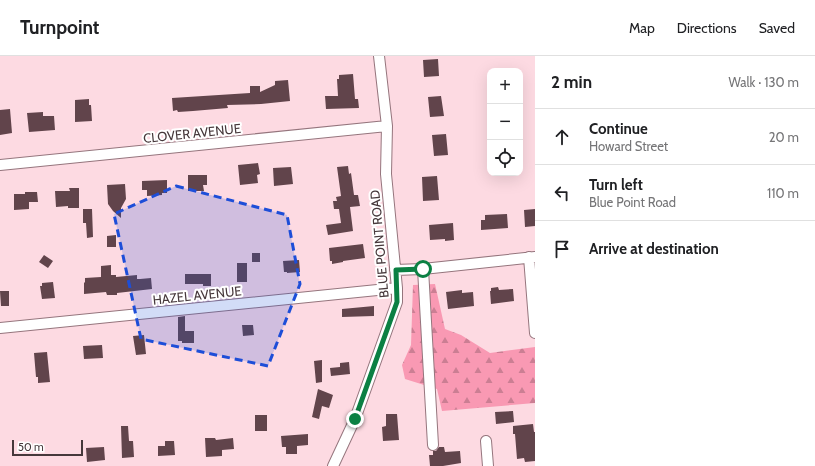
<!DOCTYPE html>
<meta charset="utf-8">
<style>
:root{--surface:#fff;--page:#f2f2f2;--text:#202124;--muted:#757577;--line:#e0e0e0}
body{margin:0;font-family:Cabin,sans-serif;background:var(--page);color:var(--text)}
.controls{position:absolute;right:12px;top:12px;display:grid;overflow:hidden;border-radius:8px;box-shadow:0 4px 16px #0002}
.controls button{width:36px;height:36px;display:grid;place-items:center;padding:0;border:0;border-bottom:1px solid var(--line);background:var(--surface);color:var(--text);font:20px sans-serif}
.scale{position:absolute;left:12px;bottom:10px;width:71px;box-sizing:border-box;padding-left:4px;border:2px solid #46383b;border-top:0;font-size:11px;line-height:14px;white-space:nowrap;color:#46383b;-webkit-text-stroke:3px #fff;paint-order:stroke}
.stop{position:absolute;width:12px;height:12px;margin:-9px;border:3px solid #0b8043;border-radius:50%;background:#fff}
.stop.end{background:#0b8043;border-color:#fff;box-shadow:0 1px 4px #0008}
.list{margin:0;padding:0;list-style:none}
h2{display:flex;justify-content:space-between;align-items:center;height:52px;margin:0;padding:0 16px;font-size:17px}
h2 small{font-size:13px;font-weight:400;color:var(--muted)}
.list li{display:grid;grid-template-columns:26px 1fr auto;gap:12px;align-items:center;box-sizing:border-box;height:56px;padding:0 16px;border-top:1px solid var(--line)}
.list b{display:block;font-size:15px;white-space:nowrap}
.list p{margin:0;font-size:13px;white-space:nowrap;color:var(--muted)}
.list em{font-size:13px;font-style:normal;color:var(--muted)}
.icon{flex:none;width:22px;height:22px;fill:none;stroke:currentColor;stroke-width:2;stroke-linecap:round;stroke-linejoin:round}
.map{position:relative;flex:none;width:535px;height:410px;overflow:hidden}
header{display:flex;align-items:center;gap:24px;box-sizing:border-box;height:56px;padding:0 20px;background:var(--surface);border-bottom:1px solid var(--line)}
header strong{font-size:19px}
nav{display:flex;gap:22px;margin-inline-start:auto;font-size:14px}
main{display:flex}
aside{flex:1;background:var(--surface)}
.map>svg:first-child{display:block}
.forest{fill:url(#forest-firs)}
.building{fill:#61444b}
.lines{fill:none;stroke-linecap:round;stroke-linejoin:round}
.minor-casing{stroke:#95757d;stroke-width:12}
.minor{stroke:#fff;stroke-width:10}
.route{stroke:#0b8043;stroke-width:5}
.marked{fill:#1d4ed8;fill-opacity:0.2;stroke:#1d4ed8;stroke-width:3;stroke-dasharray:8 5;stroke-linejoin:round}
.labels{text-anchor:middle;stroke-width:4;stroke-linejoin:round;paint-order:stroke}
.street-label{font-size:13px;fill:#46383b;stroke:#fff}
</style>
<header>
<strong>Turnpoint</strong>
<nav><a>Map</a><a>Directions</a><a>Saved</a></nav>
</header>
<main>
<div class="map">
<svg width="535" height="410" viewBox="0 0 535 410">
<defs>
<pattern id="forest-firs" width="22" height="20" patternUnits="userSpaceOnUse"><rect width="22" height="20" fill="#f999b3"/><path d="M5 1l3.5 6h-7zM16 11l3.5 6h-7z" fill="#cb7e93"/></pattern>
</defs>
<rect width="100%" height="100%" fill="#fddae2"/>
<!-- forest -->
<path class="forest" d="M435 228 445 273 461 279 490 297 535 291V347L442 355 437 333 405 323 402 309 411 289 413 229Z"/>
<!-- building -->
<path class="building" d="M438 3 439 20 424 21 423 4Z
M353 18 355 43H358L359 52 326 53 325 40H338L337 23H339V19Z
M288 24 290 45 261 48 227 49 228 52 193 55 178 56 177 54 173 55 172 42 250 37V30H260V36L275 29V25Z
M441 40 444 60 430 61 428 41Z
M89 43V49H91L92 65 75 66V44Z
M10 53 12 77 0 79V54Z
M43 56V60H54L55 74 29 76 27 57Z
M446 78 448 99 434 100 432 79Z
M258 107 260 118 257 119 258 127 240 129 238 109Z
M348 110 349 118 351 117 354 139H358L360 150 350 151 353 175 328 179 326 169 341 167 339 153H334L333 145H337L336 141 341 140 337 111Z
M291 111 293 128 274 130 273 112Z
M188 119H207V129H203L204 135H188Z
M437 120 439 144 423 145 422 121Z
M167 124V137H162V139L147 140V134H142V125Z
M125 128 126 143 121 152V162L113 155 108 148 107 129Z
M69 132H79V152H68V150L56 151 55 135H70Z
M25 136H37L38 146H29V153L14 154V138H25Z
M83 153H92L93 181 87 182 86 167H83Z
M535 153V170L525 171 524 154Z
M507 158 508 172 481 174V164H485V159Z
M453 167 454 184 445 185V183L430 184 429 169Z
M116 179V191H107V180Z
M363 188 365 202 343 205V206L332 208V205H330L329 192Z
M252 197H260V206H252Z
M44 199 53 205 48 212 39 206Z
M299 204 300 216 287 217V216H284L283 205Z
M237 207H247V226H237Z
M111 209V219H116V221L137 219V223H140L151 222 152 233 117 237V239H107L106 236 84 238V227L85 226V222L101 221V210Z
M185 218H211V230H203V228H185Z
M53 226 55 242 42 243 40 230H42V227Z
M498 231 499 234 513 233 514 245 491 248 490 235H491V232Z
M462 234V237L473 236 474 250 448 253 446 236Z
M0 235H9V250H1Z
M374 250V260L342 261V253Z
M185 260V275H194V287H182V285H178V261Z
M242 269H253L254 279 243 280Z
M144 279 146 298 136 299 133 280Z
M102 289 103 302 84 303 83 290Z
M47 296 50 326 38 327V321H36L34 297Z
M322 304V326L316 327 314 305Z
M349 306 350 318 331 320 330 312 340 311V307Z
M318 333 333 339 329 352 322 350 319 363 312 361Z
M513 355 514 366 496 368 495 356Z
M386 358H397L399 384 383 385 382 371 386 370Z
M255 359H267V375H255Z
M533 368 534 376H535V405L525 406 524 402 517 403 515 378H513V370Z
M121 370H128L129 385H133L134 401 122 402Z
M308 378V389L297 390V398H286V391H282L281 380Z
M205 382H215L216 384 233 382 234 393 222 394V400L206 401Z
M165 385H174L175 399 158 400V390H165Z
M104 391 105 404 87 406 86 392Z
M439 391H444L445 396 460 395 461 407 443 410H430L429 399H433V395H436Z"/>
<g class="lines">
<defs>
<path id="minor" d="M0 109 387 70
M529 201 535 277
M423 213 433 389
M395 214 423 213 535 201
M0 272 397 232
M486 385 488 410
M333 410 355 363 397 246V232L386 118 387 70 379 0"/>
</defs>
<!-- minor casing -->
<use href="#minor" class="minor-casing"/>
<!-- minor -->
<use href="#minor" class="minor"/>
</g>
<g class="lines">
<!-- route -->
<path class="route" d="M355 363 397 246 396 214 423 213"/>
</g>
<!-- marked area -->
<path class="marked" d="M176 130 287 159 300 228 268 310 141 283 114 158Z"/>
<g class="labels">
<!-- street labels -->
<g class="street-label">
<text transform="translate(192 77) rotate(-6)" y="5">CLOVER AVENUE</text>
<text transform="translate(379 188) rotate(-95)" y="5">BLUE POINT ROAD</text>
<text transform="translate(197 239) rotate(-6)" y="5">HAZEL AVENUE</text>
</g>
</g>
</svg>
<div class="controls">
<button>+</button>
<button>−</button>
<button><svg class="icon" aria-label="locate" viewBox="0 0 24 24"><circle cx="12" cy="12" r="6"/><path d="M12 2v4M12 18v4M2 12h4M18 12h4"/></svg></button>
</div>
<div class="scale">50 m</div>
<div class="stop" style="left:423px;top:213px"></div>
<div class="stop end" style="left:355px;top:363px"></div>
</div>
<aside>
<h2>2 min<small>Walk · 130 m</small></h2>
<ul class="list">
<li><svg class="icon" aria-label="ahead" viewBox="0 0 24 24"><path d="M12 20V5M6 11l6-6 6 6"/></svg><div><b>Continue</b><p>Howard Street</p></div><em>20 m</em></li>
<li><svg class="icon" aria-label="left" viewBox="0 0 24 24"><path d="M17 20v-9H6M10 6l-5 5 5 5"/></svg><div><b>Turn left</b><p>Blue Point Road</p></div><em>110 m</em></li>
<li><svg class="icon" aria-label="arrive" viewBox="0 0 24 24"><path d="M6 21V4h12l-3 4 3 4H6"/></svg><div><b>Arrive at destination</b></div></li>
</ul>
</aside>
</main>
